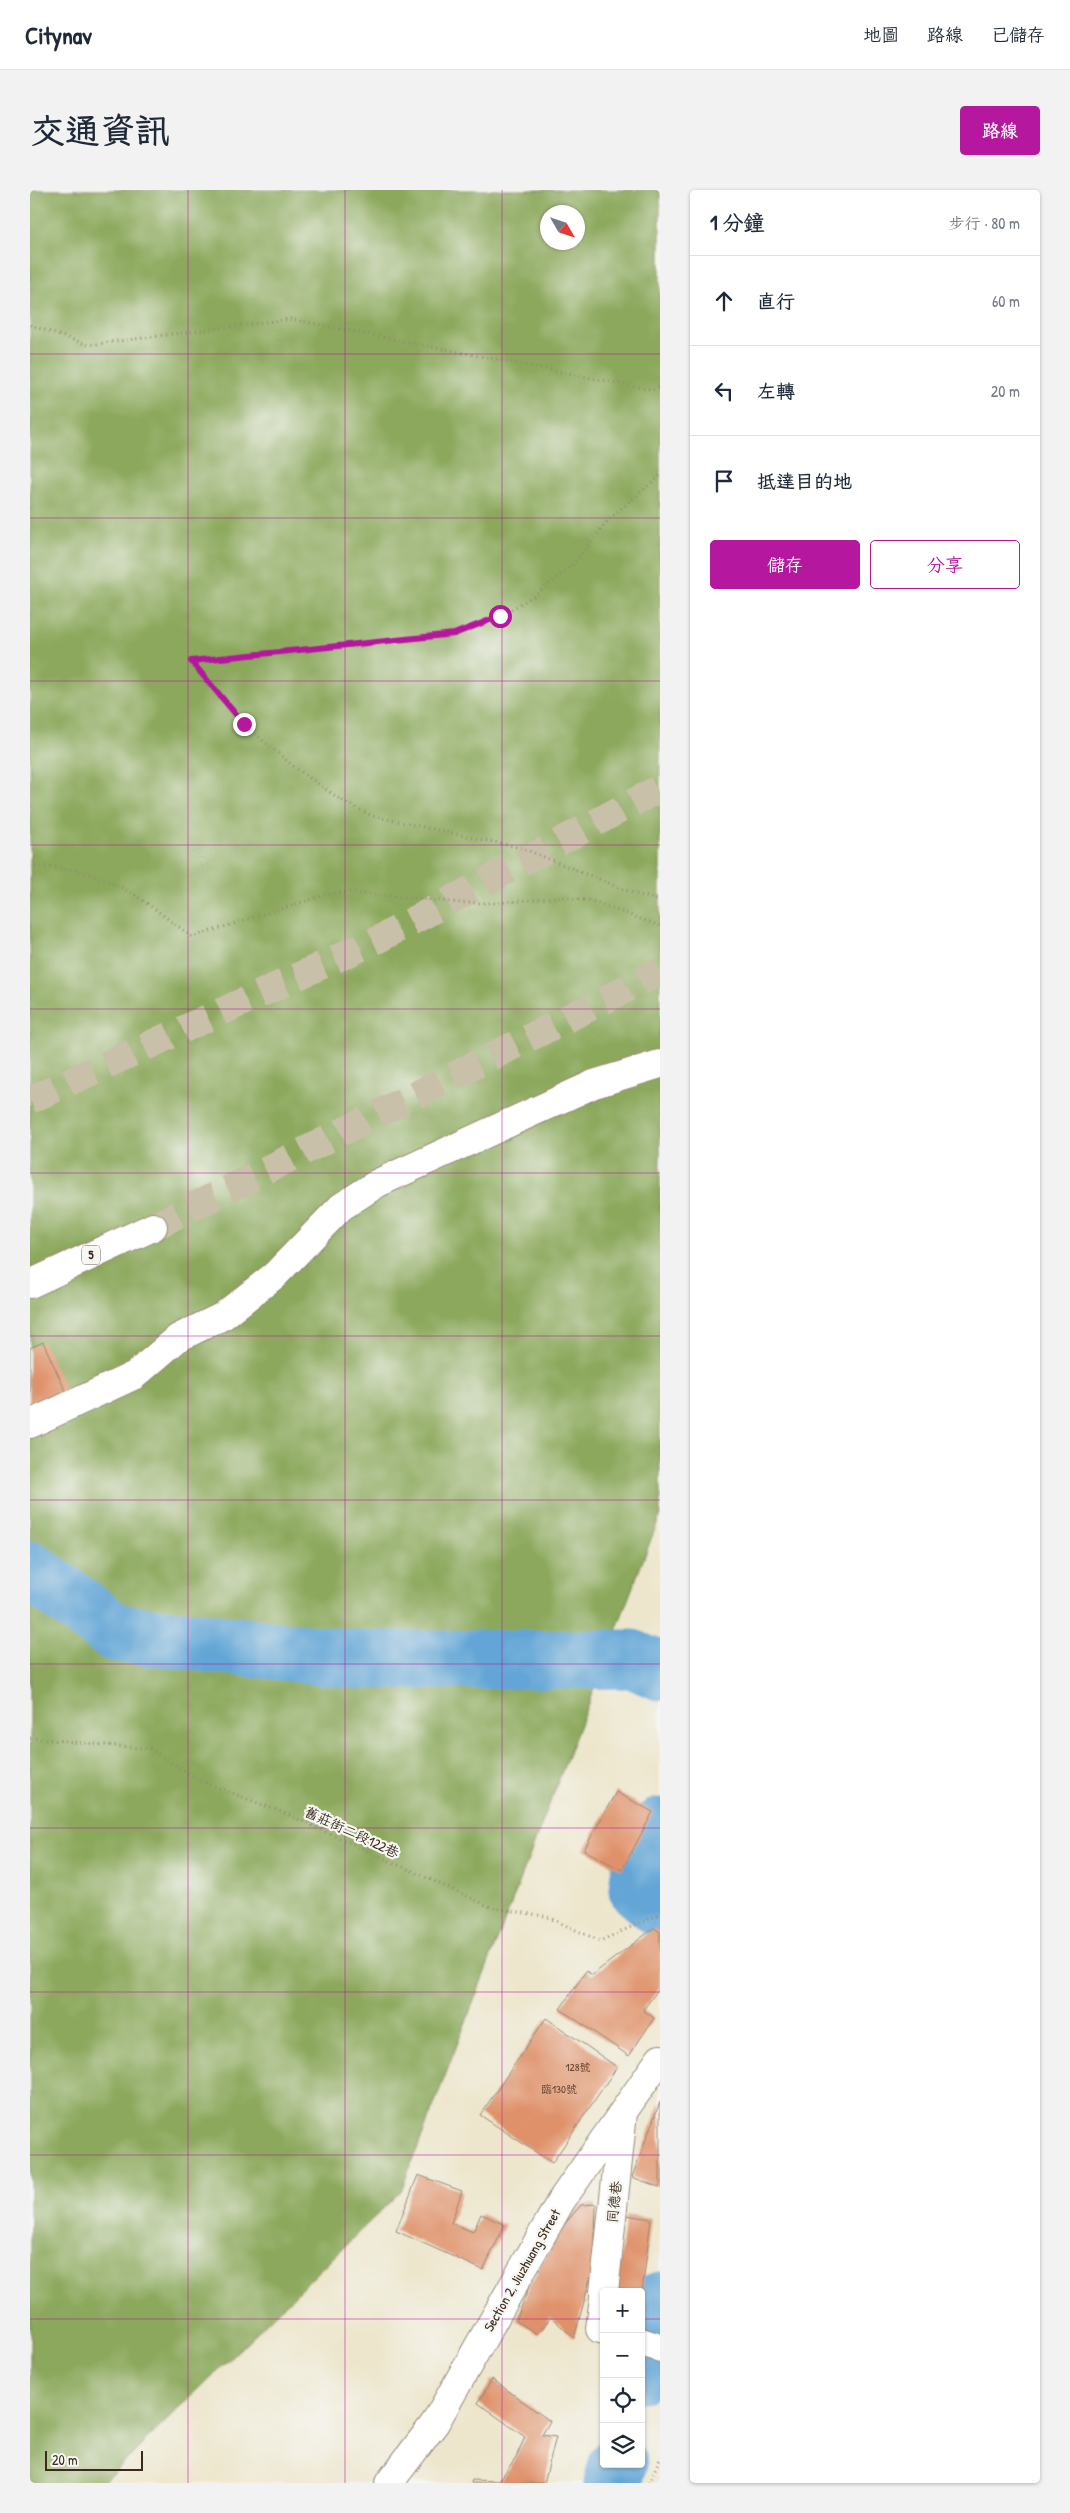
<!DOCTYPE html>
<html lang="zh-TW">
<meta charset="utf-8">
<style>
:root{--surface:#fff;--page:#f2f2f3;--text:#1f2937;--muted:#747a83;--line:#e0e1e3;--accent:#b5179e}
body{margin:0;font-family:"Patrick Hand","LXGW WenKai TC",sans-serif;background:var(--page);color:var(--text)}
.controls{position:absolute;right:15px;bottom:15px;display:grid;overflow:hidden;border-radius:5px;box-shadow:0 1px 4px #0004}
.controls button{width:45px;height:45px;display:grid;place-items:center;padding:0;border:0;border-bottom:1px solid var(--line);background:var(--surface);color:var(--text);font:25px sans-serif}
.compass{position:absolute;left:510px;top:15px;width:45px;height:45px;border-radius:50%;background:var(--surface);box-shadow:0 1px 4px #0004;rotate:129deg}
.scale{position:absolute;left:15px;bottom:12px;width:98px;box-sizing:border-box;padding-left:5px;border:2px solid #3b2a1e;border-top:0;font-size:14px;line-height:18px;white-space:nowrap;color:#3b2a1e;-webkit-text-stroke:4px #f6f6f2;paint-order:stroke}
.stop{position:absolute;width:15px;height:15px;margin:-11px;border:4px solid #b5179e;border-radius:50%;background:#fff}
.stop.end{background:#b5179e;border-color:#fff;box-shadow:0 1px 5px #0008}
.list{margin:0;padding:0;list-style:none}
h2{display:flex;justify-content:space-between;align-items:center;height:65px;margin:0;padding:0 20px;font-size:21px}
h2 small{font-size:16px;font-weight:400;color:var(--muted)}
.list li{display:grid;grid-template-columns:32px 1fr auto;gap:15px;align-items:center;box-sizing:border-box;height:90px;padding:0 20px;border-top:1px solid var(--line)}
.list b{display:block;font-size:19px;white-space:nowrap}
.list em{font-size:16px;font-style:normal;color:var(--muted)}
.actions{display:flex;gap:10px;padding:15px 20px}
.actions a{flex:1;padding:11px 0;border:1px solid var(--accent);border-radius:5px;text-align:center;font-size:18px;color:var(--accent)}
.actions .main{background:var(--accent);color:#fff}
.icon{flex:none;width:28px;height:28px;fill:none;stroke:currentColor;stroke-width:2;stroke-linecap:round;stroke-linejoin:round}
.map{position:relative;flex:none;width:630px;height:2293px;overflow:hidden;border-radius:5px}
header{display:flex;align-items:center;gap:30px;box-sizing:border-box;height:70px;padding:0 25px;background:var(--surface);border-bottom:1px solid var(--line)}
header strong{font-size:24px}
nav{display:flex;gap:28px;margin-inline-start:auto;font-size:18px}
.intro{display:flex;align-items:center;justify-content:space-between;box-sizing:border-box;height:120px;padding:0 30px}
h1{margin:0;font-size:35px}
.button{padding:12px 22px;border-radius:5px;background:var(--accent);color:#fff;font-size:18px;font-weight:700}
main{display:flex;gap:30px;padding:0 30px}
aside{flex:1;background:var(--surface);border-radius:5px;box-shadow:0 1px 4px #0004}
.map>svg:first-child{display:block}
.forest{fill:#8ba85b;stroke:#63693c;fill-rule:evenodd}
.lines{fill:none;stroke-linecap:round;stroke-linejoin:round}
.river{stroke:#62a5d6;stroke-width:59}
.building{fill:#df926a}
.highway-tunnel{stroke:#c9c0a9;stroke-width:28;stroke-dasharray:28 14;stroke-linecap:butt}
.minor-casing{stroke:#948875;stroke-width:30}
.highway-casing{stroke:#948875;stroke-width:30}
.path{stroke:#948875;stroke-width:3;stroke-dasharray:1 4;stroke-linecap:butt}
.minor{stroke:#fff;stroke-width:28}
.highway{stroke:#fff;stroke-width:28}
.route{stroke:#b5179e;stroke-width:6}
.grid{fill:none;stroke:#b5179e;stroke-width:1;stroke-opacity:0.55}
.labels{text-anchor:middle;stroke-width:4.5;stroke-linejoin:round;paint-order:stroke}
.number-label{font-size:11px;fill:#644431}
.shield{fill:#f6f6f2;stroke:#73675e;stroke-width:1}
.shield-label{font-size:12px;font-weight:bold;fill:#3b2a1e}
.street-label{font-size:14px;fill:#3b2a1e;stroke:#f6f6f2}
</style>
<header>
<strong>Citynav</strong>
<nav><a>地圖</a><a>路線</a><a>已儲存</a></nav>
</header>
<div class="intro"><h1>交通資訊</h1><a class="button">路線</a></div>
<main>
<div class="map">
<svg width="630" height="2293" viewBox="0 0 630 2293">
<rect width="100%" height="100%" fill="#f6f6f2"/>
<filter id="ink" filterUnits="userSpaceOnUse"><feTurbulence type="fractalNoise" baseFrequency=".02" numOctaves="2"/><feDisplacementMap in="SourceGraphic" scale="10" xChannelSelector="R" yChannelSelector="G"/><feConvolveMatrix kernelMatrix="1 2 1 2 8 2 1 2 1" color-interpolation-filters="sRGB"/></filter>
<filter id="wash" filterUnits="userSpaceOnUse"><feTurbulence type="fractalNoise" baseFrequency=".0096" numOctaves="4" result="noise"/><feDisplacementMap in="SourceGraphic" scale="20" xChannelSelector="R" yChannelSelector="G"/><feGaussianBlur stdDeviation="1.12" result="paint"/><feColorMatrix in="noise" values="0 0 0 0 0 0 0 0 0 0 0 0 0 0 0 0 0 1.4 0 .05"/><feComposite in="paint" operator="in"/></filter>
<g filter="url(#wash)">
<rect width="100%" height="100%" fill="#ede6cc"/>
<!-- forest -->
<path class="forest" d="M0 0H630V1326L371 2001 73 2293H0ZM518 22H548V52H518Z"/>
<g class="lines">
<!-- river -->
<path class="river" d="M0 1380 86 1443 331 1470 602 1469 630 1481
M630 1637 612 1670 608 1699 630 1718
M625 2128 630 2111
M611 2183 612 2180
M583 2293 588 2274"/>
</g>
<g id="blocks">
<!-- building -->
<path class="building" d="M13 1152 36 1202 0 1219V1158Z
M586 1602 623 1622 592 1680 554 1660Z
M624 1738 630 1742V1797L613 1820 624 1828 599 1866 530 1819 556 1781 562 1785Z
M516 1828 587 1877 522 1973 450 1925Z
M630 1912V1994L629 1997 602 1987Z
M388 1985 432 2001 421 2033 443 2042 451 2024 475 2035 453 2080 366 2041Z
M566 2014 564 2075 544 2148 521 2127 508 2144 486 2131 500 2094 533 2036 551 2015Z
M596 2025 621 2029 612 2102H586Z
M462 2189 520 2231 512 2245 526 2247 514 2293H441L442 2290 469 2291 486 2267 495 2247 448 2213Z"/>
</g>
</g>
<g filter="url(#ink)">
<use href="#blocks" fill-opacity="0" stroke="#948875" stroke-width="1"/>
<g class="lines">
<!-- highway-tunnel -->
<path class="highway-tunnel" d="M0 910 349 749 630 598
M123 1037 630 782"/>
<defs>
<path id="minor" d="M0 1234 105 1185 148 1148 193 1126 245 1085 311 1017 348 993 564 894 630 874
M574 2102 593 1923
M574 2107 570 2139 574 2140
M611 2152 630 2158
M359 2293 405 2233 531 2011 630 1869"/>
<path id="highway" d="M0 1094 123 1037"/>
</defs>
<!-- minor casing -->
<use href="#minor" class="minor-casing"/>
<!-- highway casing -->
<use href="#highway" class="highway-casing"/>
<!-- path -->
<path class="path" d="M0 135 58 155 260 129 623 200 630 196
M630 286 580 328 542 375 507 404 470 426 424 444 161 471 214 534 263 576 311 610 342 626 492 658 603 703 630 711
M0 676C76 677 105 704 162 747L295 705 318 702 432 713H467L533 707 562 711 630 736
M0 1548 120 1559 171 1591 259 1625 463 1718 515 1726 570 1751 630 1724
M619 2293 630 2268"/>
<!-- minor -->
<use href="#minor" class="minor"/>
<!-- highway -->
<use href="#highway" class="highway"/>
</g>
</g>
<g class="lines" filter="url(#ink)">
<!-- route -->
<path class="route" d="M214 534 161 471 424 444 470 426"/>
</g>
<!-- grid -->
<path class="grid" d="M158 0V2293M315 0V2293M472 0V2293M0 164H630M0 328H630M0 491H630M0 655H630M0 819H630M0 983H630M0 1146H630M0 1310H630M0 1474H630M0 1638H630M0 1802H630M0 1965H630M0 2129H574M611 2129H630"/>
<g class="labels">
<!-- number labels -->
<g class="number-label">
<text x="548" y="1881">128號</text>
<text x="529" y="1903">臨130號</text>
</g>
<!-- shield labels -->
<rect class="shield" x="52" y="1055.5" width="18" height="19" rx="4"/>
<g class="shield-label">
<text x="61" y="1069">5</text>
</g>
<!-- street labels -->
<g class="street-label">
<text transform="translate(322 1642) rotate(25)" y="5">舊莊街二段122巷</text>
<text transform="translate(584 2012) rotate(-84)" y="5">同德巷</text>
<text transform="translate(492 2080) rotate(-60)" y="5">Section 2, Jiuzhuang Street</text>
</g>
</g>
</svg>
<div class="controls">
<button>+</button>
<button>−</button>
<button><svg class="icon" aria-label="locate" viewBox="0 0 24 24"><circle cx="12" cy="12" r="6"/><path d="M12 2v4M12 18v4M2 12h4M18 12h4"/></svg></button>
<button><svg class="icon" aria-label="layers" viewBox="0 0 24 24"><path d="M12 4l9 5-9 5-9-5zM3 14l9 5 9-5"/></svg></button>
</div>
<svg class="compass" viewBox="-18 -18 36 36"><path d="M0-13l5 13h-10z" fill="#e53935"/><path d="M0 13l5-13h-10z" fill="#747a83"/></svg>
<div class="scale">20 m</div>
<div class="stop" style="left:470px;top:426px"></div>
<div class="stop end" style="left:214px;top:534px"></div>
</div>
<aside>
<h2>1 分鐘<small>步行 · 80 m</small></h2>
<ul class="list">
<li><svg class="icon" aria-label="ahead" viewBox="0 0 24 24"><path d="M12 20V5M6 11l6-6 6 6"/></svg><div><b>直行</b></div><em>60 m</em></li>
<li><svg class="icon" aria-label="left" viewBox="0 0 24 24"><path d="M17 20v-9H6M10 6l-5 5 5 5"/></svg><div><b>左轉</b></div><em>20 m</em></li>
<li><svg class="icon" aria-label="arrive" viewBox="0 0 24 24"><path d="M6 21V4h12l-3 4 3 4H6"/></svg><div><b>抵達目的地</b></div></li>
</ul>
<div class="actions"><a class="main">儲存</a><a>分享</a></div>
</aside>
</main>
